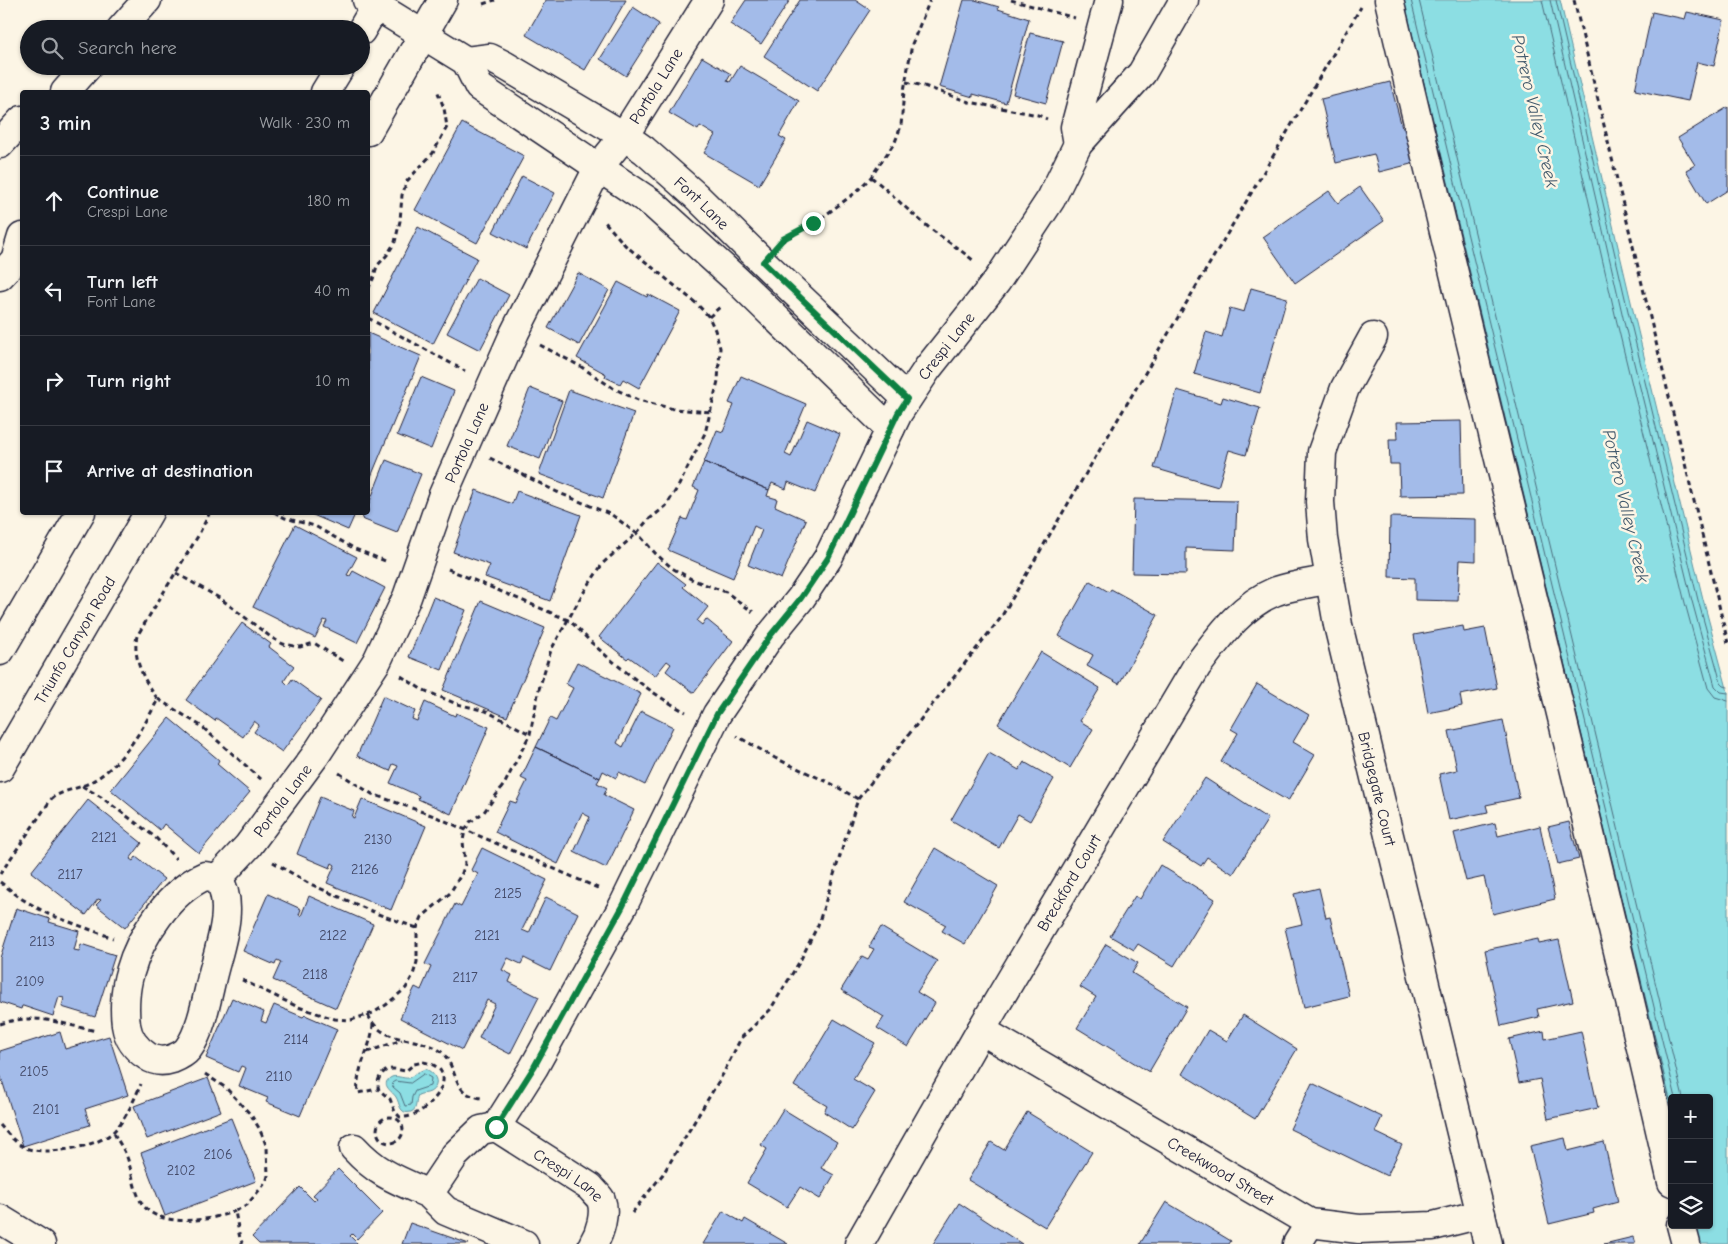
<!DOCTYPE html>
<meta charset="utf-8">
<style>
:root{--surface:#171b24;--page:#242831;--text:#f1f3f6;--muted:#9ea1a6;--line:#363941}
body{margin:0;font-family:"Comic Neue",sans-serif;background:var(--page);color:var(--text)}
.controls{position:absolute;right:15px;bottom:15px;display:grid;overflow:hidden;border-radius:5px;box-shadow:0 1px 4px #0004}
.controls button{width:45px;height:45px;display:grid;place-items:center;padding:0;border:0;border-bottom:1px solid var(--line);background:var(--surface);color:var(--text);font:25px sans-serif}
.stop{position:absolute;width:15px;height:15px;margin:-11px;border:4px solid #0b8043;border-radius:50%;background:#fff}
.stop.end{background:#0b8043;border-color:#fff;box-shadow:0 1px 5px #0008}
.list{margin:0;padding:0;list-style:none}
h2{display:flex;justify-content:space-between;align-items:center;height:65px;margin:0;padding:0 20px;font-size:21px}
h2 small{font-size:16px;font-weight:400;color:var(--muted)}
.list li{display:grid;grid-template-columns:32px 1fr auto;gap:15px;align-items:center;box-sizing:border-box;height:90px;padding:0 20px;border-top:1px solid var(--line)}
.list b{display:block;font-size:19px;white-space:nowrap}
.list p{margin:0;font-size:16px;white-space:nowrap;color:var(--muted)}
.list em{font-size:16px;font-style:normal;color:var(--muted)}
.icon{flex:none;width:28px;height:28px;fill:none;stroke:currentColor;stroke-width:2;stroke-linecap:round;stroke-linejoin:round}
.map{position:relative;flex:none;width:1728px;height:1244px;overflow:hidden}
.search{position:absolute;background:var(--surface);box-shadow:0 1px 4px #0004;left:20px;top:20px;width:350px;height:55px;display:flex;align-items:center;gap:12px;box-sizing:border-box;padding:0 18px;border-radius:28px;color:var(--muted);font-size:19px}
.panel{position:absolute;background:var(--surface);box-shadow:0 1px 4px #0004;left:20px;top:90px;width:350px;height:425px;border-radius:5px}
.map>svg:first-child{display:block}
.water{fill:#8cdee3;stroke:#6293a0}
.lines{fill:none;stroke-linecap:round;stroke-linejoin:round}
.shore{stroke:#4c6d7e;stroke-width:1}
.building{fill:#a3bbe9;stroke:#22223b}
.minor-casing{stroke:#22223b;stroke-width:31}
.major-casing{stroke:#22223b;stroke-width:31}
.path{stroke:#22223b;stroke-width:3;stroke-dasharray:5 4;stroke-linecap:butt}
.minor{stroke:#fcf5e5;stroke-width:28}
.major{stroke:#fcf5e5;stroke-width:28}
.route{stroke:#0b8043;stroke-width:6}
.labels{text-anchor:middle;stroke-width:5;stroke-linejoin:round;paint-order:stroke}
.number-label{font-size:14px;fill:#424866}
.street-label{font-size:16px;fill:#22223b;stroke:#fcf5e5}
.water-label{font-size:18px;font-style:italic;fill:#425a6d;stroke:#fcf5e5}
</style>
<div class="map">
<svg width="1728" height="1244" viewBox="0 0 1728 1244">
<rect width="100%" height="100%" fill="#fcf5e5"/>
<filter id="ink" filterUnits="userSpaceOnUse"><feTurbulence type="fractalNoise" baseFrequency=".02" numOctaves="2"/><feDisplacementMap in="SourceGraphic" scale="10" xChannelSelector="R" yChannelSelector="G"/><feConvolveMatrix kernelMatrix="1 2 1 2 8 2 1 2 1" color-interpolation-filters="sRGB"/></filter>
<g filter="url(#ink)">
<!-- water -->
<path class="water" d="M1399 0H1560L1636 323 1703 599 1728 692V1244H1698L1694 1225H1709V1098H1672V1130Z
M425 1069C435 1072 442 1085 430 1092 426 1094 422 1093 418 1095 415 1101 418 1109 411 1112 399 1115 400 1103 396 1097 393 1092 380 1085 390 1078 395 1074 403 1079 409 1078L416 1073Z"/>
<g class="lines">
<!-- shore -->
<path class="shore" d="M1404 0 1672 1108
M1411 0 1676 1098
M1419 0 1683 1098
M1542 0 1618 327 1685 603 1708 688 1715 697 1728 701
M1550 0 1625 326 1692 601 1715 686 1721 692 1728 693
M1556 0 1631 324 1698 600 1721 683 1724 686 1728 687
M424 1074 431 1078 430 1086 415 1091 412 1097 411 1105 405 1106 400 1093 393 1087 392 1083 395 1081 410 1083Z"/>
</g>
<!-- building -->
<path class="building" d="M546 0H626L585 70 526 35Z
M746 0H790L761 44 730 24Z
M800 0H855L870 10 817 91 764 56Z
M964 0H975L999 7 998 9 1029 19 1006 103 973 94V97L939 87Z
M633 7 659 24 626 76 600 59Z
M1652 12 1685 19 1687 12 1724 20 1714 66 1697 62 1688 101 1635 90Z
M1030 33 1063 41 1046 103 1013 94Z
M702 57 731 74 727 81 730 82 740 66 799 101 779 136 786 140 759 185 704 153 715 135 700 126 698 130 669 113Z
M1390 82 1402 127 1406 126 1415 163 1379 172 1374 154 1336 163 1321 99Z
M1728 107V190L1706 204 1686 170 1695 165 1678 138Z
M462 123 524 156 477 243 415 210Z
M522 176 555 193 526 249 493 232Z
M1360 187 1384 221 1295 283 1263 237 1329 191 1338 203Z
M418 227 477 258 433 344 374 313Z
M578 273 609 290 579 345 548 328Z
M477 278 509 295 480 350 447 333Z
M618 282 647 297 648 294 680 311 639 388 623 379 620 384 605 377 606 374 577 358Z
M1251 288 1287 298 1260 393 1194 374 1206 332 1222 337 1230 308 1244 312Z
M368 333 421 356 368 484Z
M741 376 806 404 785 454 791 457 807 420 840 434 815 493 788 482 786 489 772 483 769 490 704 462 717 430 723 432 734 405 729 403Z
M421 377 454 391 431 449 397 435Z
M530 388 562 401 540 459 507 446Z
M569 390 634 413 603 498 539 474Z
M1177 390 1221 403 1223 397 1260 408 1246 455 1229 450 1218 487 1154 468Z
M1461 421 1463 495 1400 496 1399 464H1390L1389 439H1398L1397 422Z
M386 460 421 474 397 533 362 519 365 512H368V506Z
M704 462 769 490 767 496 777 499 775 506 806 520 781 579 748 565 762 530 754 526 733 578 668 550 682 518 687 520 699 490 693 487Z
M476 490 512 504 517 491 581 515 550 601 485 577 490 565 453 552Z
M1134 499 1237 501 1235 550 1186 548V574L1132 573Z
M306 512H356L348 530Z
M1390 517 1476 519V561L1460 560 1458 601 1415 600V578L1389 577Z
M295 525 357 557 347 575 350 576 353 571 385 588 357 643 324 627 327 621 324 620 315 638 253 607Z
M657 562 686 584 683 587 708 607 697 621 702 625 706 619 733 641 694 693 666 671 671 664 667 661 655 676 629 657 627 659 599 637Z
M1090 581 1109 592 1111 589 1158 615 1119 684 1087 666 1093 655 1059 636Z
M433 597 466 610 442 670 409 657Z
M481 601 545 628 507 717 443 690Z
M242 623 271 644 269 647 294 666 284 681 288 685 292 679 321 700 282 752 254 732 259 725 254 721 243 737 216 718 215 721 186 700Z
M1463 626 1464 632 1485 628 1497 688 1460 695 1462 706 1428 713 1414 635Z
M1041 652 1100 688 1080 721 1093 729 1070 768 998 724Z
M577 662 641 694 617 743 623 747 641 711 673 727 645 785 619 772 616 778 603 771 600 778 536 747 550 718 556 721 573 688 566 684Z
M1257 684 1309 715 1293 742 1315 755 1288 801 1221 762 1238 733 1231 729Z
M383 696 415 711 412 719 417 721 425 702 455 716 456 713 489 727 451 814 418 799 419 796 390 783 398 766 393 764 390 771 357 756Z
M169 718 219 760 217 764 250 792 199 853 164 824 160 830 111 790Z
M1503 720 1519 798 1486 805 1488 812 1449 820 1439 774 1457 770 1449 731Z
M536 747 600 778 597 783 607 788 604 795 634 810 606 868 574 852 590 817 582 813 558 864 495 832 510 801 516 803 527 781 521 778Z
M989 753 1019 770 1024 762 1054 779 1030 821 1018 814 999 848 951 820Z
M1205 778 1268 819 1233 874 1207 857 1201 866 1163 842Z
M320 797 354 811 352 817 354 818 362 799 426 826 391 910 327 883 335 865 332 863 330 868 297 854Z
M88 800 142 843 130 859 133 861 136 857 164 879 125 928 96 905 101 900 98 899 86 915 31 872Z
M1569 822 1579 859 1558 864 1548 827Z
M1495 823 1498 836 1540 826 1555 899 1493 914 1484 877 1466 881 1454 833Z
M482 848 547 880 522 930 529 933 546 897 578 913 550 971 524 958 521 964 508 958 502 970 512 975 509 982 539 997 510 1054 479 1038 495 1004 487 1000 462 1050 400 1018 415 987 421 990 431 967 425 964 455 904 461 907 478 874 471 870Z
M935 848 998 886 965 944 942 931 946 925 904 902Z
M1160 865 1215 899 1174 966 1138 944 1134 950 1110 936 1135 896 1140 899Z
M1319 888 1326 918 1330 917 1349 996 1304 1007 1285 928 1302 924 1294 894Z
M268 894 301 909 299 915 301 916 309 896 373 924 336 1008 273 980 281 962 277 960 275 965 243 951Z
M16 908 50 919 49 922 79 931 74 950 79 951 81 944 115 955 95 1017 62 1007 64 998 59 997 53 1016 23 1006H22L21 1009 0 1002V958Z
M881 927 937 961 917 992 935 1003 908 1047 877 1028 884 1017 841 990 862 956 868 959 874 949 869 947Z
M1538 939 1539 944 1559 940 1573 1001 1537 1009 1539 1017 1501 1026 1485 950Z
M1106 944 1138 963 1132 973 1187 1007 1149 1072 1077 1028 1096 997 1080 987Z
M232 998 264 1012 261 1021 266 1023 274 1005 303 1017 305 1015 337 1029 300 1116 266 1102 268 1098 239 1086 246 1068 241 1066 238 1072 206 1058Z
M1243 1015 1297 1049 1255 1119 1182 1074 1208 1030 1227 1041Z
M834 1019 875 1043 853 1079 875 1092 852 1130 824 1112 827 1106 794 1086Z
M1544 1031 1545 1039 1581 1031 1598 1108 1548 1119 1540 1079 1519 1083 1509 1039Z
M60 1032 65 1049 109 1036 128 1095 85 1109 90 1125 23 1146 0 1074V1051Z
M208 1078 221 1111 147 1139 134 1106Z
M1312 1083 1382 1117 1375 1132 1402 1145 1387 1176 1290 1129Z
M783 1109 837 1142 821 1168 834 1175 820 1199 800 1187 787 1207 747 1183 767 1149 761 1145Z
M1027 1112 1092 1152 1045 1227 968 1180 991 1142 1004 1150Z
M231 1118 256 1181 165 1216 141 1153Z
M1565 1138 1568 1151 1604 1142 1618 1202 1593 1209 1594 1213 1549 1224 1530 1146Z
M338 1169 382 1213 357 1239 352 1234 350 1236 358 1244H259L252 1237 300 1187 314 1201 317 1198 313 1195Z
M1166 1202 1231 1241 1229 1244H1140Z
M959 1203 1022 1244H933Z
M723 1211 743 1223 745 1219 788 1244H703Z
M410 1223 469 1244H402Z
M1633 1237 1635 1244H1604Z"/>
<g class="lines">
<defs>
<g id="minor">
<path d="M367 0 466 61 479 87 653 204 739 282 890 429"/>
<path d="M1389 0C1481 395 1582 787 1672 1182"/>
<path d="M121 29 147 0"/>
<path d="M361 31 379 0"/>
<path id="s1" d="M466 61 490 58 504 65 624 136 644 150 696 196 763 262 907 399"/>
<path d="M65 92 88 66"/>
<path d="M325 92 341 66"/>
<path d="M368 131 443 0"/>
<path d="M0 144 22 120"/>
<path d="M1078 144 1075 127 1109 0"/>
<path d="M0 276 15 260 22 237"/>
<path id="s2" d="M1373 337 1345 388 1322 452 1320 502 1323 539 1338 625 1488 1244"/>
<path d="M0 651 81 512"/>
<path id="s3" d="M0 768 149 512"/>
<path d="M205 876 218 878C236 906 219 947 212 977 207 998 201 1032 188 1049 184 1054 177 1057 172 1059 163 1062 154 1061 147 1056 136 1049 128 1038 126 1025 124 1009 125 988 130 972 140 936 170 891 205 876Z"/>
<path id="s4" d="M218 878 248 846 315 756 377 661 407 597 442 497 515 332 598 168 624 136 709 0"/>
<path id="s5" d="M981 1030 1310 1223 1359 1229 1433 1226 1481 1214"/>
<path id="s6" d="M496 1127 534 1067 623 906 717 714 770 636 801 598 828 558 898 413 928 368 997 281 1051 199 1078 144 1142 73 1184 0"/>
<path d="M354 1148C378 1174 397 1180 429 1194"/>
<path d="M1681 1225 1686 1244"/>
<path id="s7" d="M524 1244 446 1211 429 1194 455 1155 481 1130 496 1127 590 1187C593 1191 599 1196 601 1200 606 1213 600 1233 593 1244"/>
<path id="s8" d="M859 1244 981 1030 1197 666C1218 639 1240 606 1274 592 1289 586 1313 583 1330 579"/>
<path d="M1297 1244 1310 1223"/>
</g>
<path id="major" d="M0 1219 41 1244"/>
</defs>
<!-- minor casing -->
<use href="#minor" class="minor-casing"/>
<!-- major casing -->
<use href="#major" class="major-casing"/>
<!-- path -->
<path class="path" d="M1011 0 1075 18
M1574 0 1728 643
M483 4 495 0
M906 82 924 86 969 102 1038 115 1047 119
M871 177C889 191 904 207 921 221 938 236 958 247 975 262
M782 241 820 219 855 193 871 177 895 142 901 126 904 91 912 44 930 0
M368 289 373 279 377 266 387 255 395 242 400 221 402 195 407 181 433 153 447 127 444 108 437 90
M709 317 721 306
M368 318 465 371
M540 345 580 366 613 388 638 400 674 409 711 412
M490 458 557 492 612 515 640 536 656 554 672 568 693 580 726 592 753 612
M274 512 285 518 315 526 355 549 388 562
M448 569 568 620C578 627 584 636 593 644 617 666 657 698 686 712
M176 573 221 599 272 638 283 644 300 647 314 643 343 661
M401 676 421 689 457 704 486 711 530 734
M158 699 201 726 262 780
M339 773 372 794 434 816 600 889
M82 786 101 797 155 837 176 859
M858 799 984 639 1000 619 1361 7
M273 862 308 883 378 914 417 928
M0 874 52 798C64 790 78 789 91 782 122 765 143 729 158 699 144 682 132 657 137 636L198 536 210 512
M0 882 22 899 48 914 113 938
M242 980 298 1007 335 1019 351 1020 373 1013 386 1005 406 988 413 975 417 962V928L422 917 450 893 462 873 465 864 463 841 465 830 470 822 484 812 505 783 530 734 539 689 551 650 582 595 603 563 636 534 647 521 666 506 679 485 705 433 718 381 720 348 715 330 709 317 697 304 625 245 604 221
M368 1015C382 1044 413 1036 436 1048 455 1059 452 1082 466 1093 471 1096 476 1097 481 1098
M0 1024C38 1012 59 1024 97 1031
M373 1024C372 1048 355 1068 358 1093L378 1089
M367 1052 402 1040
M423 1062C470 1070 423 1121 400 1117L395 1112 390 1099 379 1090C375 1080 382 1069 393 1069 398 1069 402 1071 406 1071L414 1064Z
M205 1074 226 1088 251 1115 259 1128 267 1147 268 1176 266 1182 247 1205 235 1211 240 1239 243 1244
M377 1130a13 13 0 1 1 26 0a13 13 0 1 1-26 0Z
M0 1125C7 1133 16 1144 26 1148 45 1156 100 1147 114 1131 126 1119 134 1100 141 1084
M114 1133C118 1142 125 1150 128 1160 132 1173 134 1187 140 1200 154 1230 211 1221 235 1211
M632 1213 663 1174 723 1074 741 1038 770 1010 800 961 818 925 858 799 832 784 775 758 737 736"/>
<!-- minor -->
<use href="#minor" class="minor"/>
<!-- major -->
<use href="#major" class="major"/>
</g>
</g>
<g class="lines" filter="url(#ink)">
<!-- route -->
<path class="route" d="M496 1127 534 1067 623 906 717 714 770 636 801 598 828 558 898 413 907 399 763 262 783 239 813 223"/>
</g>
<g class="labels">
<!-- number labels -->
<g class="number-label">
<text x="104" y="842">2121</text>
<text x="378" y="844">2130</text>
<text x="365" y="874">2126</text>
<text x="70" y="879">2117</text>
<text x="508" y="898">2125</text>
<text x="333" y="940">2122</text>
<text x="487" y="940">2121</text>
<text x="42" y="946">2113</text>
<text x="315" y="979">2118</text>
<text x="465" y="982">2117</text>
<text x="30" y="986">2109</text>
<text x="444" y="1024">2113</text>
<text x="296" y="1044">2114</text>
<text x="34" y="1076">2105</text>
<text x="279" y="1081">2110</text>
<text x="46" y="1114">2101</text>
<text x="218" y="1159">2106</text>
<text x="181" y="1175">2102</text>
</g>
<!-- street labels -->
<g class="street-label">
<text dy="6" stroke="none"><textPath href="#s4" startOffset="911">Portola Lane</textPath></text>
<text dy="6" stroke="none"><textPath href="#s1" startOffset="282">Font Lane</textPath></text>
<text dy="6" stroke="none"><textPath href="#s6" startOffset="904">Crespi Lane</textPath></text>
<text dy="6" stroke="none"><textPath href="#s4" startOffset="506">Portola Lane</textPath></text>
<text dy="6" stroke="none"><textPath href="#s3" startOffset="148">Triunfo Canyon Road</textPath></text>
<text dy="6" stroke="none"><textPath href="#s2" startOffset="469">Bridgegate Court</textPath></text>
<text dy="6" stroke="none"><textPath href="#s4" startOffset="101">Portola Lane</textPath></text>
<text dy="6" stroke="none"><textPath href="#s8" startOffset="418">Breckford Court</textPath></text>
<text dy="6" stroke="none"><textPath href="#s5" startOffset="278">Creekwood Street</textPath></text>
<text dy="6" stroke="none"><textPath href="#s7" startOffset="294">Crespi Lane</textPath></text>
</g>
<!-- water labels -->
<g class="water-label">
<text transform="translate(1535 111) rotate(77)" y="6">Potrero Valley Creek</text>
<text transform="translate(1626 506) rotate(77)" y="6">Potrero Valley Creek</text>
</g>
</g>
</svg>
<div class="controls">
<button>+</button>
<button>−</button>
<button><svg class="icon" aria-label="layers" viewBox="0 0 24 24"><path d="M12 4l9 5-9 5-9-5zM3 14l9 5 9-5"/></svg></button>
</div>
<div class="stop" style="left:496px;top:1127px"></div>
<div class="stop end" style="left:813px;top:223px"></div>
<div class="search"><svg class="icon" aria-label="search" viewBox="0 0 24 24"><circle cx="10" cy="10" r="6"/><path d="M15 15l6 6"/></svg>Search here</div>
<section class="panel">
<h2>3 min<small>Walk · 230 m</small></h2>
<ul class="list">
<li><svg class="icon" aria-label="ahead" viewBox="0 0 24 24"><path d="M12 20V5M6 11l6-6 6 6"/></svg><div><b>Continue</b><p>Crespi Lane</p></div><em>180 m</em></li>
<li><svg class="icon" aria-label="left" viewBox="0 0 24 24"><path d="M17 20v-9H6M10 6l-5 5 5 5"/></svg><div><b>Turn left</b><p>Font Lane</p></div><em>40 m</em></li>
<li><svg class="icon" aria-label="right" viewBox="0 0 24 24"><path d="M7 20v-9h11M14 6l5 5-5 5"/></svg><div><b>Turn right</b></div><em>10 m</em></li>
<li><svg class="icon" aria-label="arrive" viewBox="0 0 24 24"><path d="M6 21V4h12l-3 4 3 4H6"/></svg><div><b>Arrive at destination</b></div></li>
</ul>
</section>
</div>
